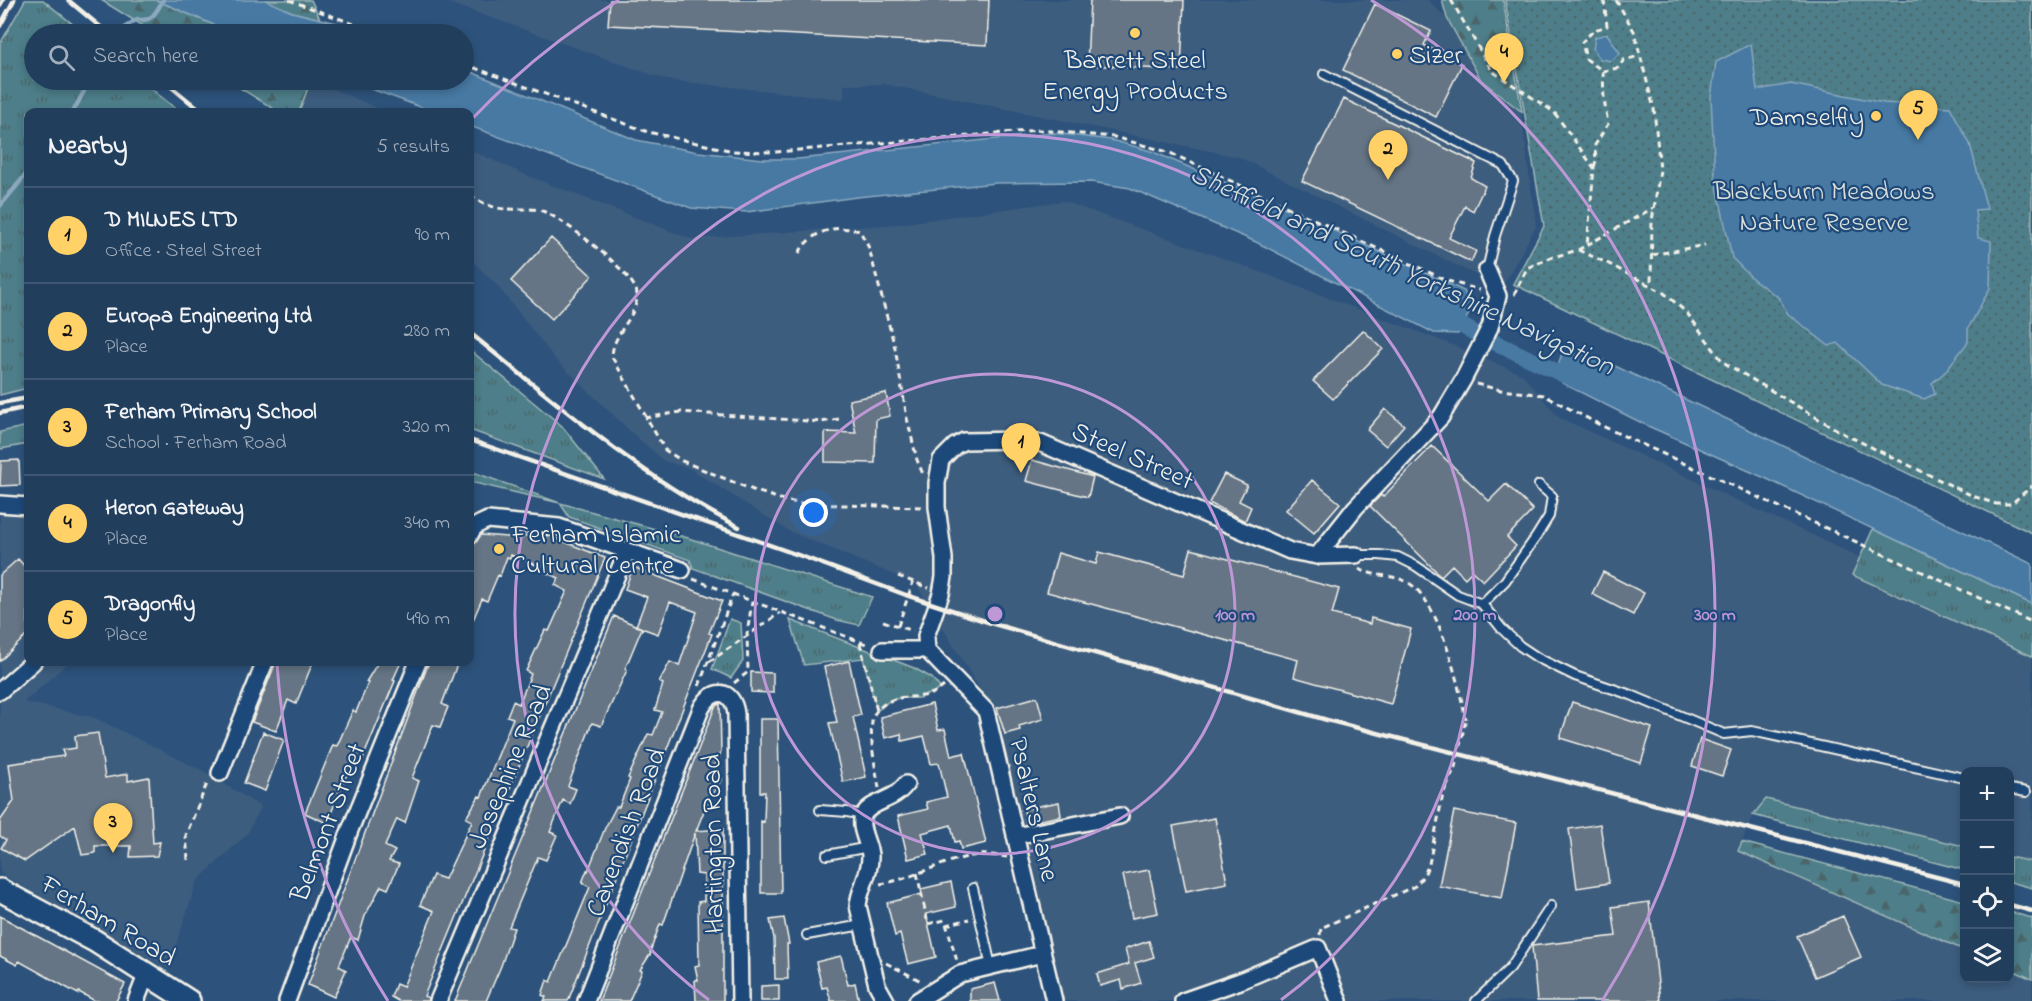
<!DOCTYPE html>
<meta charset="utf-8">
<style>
:root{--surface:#223e5d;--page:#2a4563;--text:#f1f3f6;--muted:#a2aebc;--line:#3f5772;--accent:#ffd166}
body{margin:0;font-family:"Indie Flower",sans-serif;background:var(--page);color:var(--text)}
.controls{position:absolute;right:18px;bottom:18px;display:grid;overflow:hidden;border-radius:12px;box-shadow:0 3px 9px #0003}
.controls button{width:54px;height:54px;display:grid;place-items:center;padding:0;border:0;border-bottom:2px solid var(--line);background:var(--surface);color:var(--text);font:30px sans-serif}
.you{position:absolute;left:814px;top:513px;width:21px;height:21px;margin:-15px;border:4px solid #fff;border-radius:50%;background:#1a73e8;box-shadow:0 0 0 9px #1a73e833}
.badge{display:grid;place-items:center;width:39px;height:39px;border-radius:50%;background:var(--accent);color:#111;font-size:20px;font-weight:700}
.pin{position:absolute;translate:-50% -50px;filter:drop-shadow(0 2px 3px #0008)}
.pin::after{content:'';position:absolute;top:32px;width:21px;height:18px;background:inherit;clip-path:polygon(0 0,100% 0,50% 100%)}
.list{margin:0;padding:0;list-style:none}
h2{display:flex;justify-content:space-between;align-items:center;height:78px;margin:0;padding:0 24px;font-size:26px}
h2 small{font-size:20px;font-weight:400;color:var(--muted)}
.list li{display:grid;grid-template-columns:39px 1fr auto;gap:18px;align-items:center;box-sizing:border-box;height:96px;padding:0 24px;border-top:2px solid var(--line)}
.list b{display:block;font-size:22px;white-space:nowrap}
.list p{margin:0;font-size:20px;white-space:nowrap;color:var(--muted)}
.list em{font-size:20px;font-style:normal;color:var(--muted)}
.icon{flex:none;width:33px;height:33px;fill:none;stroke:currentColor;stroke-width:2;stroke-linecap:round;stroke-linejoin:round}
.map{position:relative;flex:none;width:2032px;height:1001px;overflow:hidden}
.search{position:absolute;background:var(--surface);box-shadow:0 3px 9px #0003;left:24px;top:24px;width:450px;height:66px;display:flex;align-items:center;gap:15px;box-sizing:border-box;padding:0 21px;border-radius:33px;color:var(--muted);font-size:22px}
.panel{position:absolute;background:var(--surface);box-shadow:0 3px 9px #0003;left:24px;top:108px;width:450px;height:558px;border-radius:12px}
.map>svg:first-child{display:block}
.built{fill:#3e5d7f}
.grass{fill:url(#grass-tufts);stroke:#a0b8b8;stroke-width:1.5}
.forest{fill:url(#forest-firs);stroke:#a0b8b8;stroke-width:1.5}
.park{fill:url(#park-dots);stroke:#a0b8b8;stroke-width:1.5}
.water{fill:#4679a3;stroke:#8ca9bf;stroke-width:1.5}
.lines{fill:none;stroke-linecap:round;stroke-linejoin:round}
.stream{stroke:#8ca9bf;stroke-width:4.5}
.canal{stroke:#4679a3;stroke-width:16}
.building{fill:#657585;stroke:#f4f1e8;stroke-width:1.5}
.lane-casing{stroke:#f4f1e8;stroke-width:12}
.street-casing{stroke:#f4f1e8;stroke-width:20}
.secondary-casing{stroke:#f4f1e8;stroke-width:26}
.path{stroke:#f4f1e8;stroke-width:3;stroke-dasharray:6 4.5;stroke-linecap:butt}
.lane{stroke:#1f4a7a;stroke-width:8}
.street{stroke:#1f4a7a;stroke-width:15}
.secondary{stroke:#1f4a7a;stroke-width:21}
.rail{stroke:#f4f1e8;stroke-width:4.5}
.path-bridge{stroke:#f4f1e8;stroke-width:3;stroke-dasharray:6 4.5;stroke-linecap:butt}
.ring{fill:none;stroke:#be98d6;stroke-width:3}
.poi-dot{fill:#ffd166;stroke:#1f4a7a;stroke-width:2}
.labels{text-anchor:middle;stroke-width:4.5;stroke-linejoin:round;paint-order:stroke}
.poi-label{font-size:27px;fill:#f4f1e8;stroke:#1f4a7a;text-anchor:start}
.park-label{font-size:27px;fill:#dbe0da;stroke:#1f4a7a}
.street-label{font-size:27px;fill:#f4f1e8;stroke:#1f4a7a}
.water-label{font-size:28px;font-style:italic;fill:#dadfde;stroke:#1f4a7a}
.centre{fill:#be98d6;stroke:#1f4a7a;stroke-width:3}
.ring-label{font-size:18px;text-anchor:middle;font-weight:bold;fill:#be98d6;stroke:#1f4a7a;stroke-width:4.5;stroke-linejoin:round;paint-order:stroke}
</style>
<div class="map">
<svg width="2032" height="1001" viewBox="0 0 2032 1001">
<defs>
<pattern id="grass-tufts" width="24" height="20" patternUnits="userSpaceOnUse" patternTransform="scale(1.5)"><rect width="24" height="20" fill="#4d7e89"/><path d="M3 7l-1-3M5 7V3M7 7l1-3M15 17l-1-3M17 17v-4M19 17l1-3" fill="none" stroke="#4b666b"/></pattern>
<pattern id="forest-firs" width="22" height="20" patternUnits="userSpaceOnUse" patternTransform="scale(1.5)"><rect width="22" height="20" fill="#4d7e89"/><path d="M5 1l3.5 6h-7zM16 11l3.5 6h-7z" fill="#4b666b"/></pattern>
<pattern id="park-dots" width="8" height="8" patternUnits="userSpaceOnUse" patternTransform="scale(1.5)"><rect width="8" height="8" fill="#4d7e89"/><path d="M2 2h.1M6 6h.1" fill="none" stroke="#4b666b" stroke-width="1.8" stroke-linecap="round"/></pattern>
</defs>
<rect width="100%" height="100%" fill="#2d537c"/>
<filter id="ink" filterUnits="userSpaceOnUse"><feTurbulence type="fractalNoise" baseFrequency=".0167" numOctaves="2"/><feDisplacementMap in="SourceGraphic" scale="12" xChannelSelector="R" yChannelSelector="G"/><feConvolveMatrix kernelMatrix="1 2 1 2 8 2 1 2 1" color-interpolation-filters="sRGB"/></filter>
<g filter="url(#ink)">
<!-- built -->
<path class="built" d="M441 0H1428L1447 19 1481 81 1521 113 1536 226 1503 285 1476 275 1239 157 885 84 844 85V99L667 80Z
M311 80H313L386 112H299Z
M470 150 528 176 691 239 899 224 1063 201 1236 263 1463 349 1523 375 1558 417 1859 557 1852 575 2032 656V867L2010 862V772H1964V850L1767 799 1753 815 1738 851 1964 950V978H2010V969L2032 979V1001H1058L988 702 916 584 789 531 689 468 664 461 630 431 556 360 497 285 470 259Z
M0 497 28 499V662H69L24 702 95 718 205 772 261 807 247 834 197 881 168 969 0 873Z"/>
<!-- grass -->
<path class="grass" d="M25 0H43L85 34H34V80H140L180 112H28V388L0 395V44Z
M470 350 562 426 604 479 470 430Z
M28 426V444L0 449V432Z
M470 471 560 503 688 538 872 597 859 625 837 620 693 568 690 560 569 517 560 503 470 482Z
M1873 529 2032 604V656L1852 575Z
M730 619 741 623 743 661 731 678 712 669Z
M790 620 914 668 932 678 941 689 919 698H899L889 701 877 711 863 658 804 665Z
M1766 799 1964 846V870L1753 815Z
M2010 857 2032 862V888L2010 882Z"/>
<!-- forest -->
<path class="forest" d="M101 0H156L235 34H156Z
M265 0H311L320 19 292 12Z
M1442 0H1503L1522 112 1481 80 1447 18Z
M227 80H311L299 112H279Z
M1742 842 1964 901V950L1738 851Z
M2010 912 2032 918V979L2010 969Z"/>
<!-- park -->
<path class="park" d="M1505 0H2032V533L1513 284 1544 226Z"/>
<!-- water -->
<path class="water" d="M156 0H265L292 12 345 25 375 34H235Z
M1607 34 1620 53 1611 61 1600 59 1593 49 1595 37Z
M1751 44 1757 90 1791 84 1884 103 1950 107 1970 144 1987 209 1975 210 1978 238 1991 241 1990 288 1968 329V342L1944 373 1932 383 1935 394 1924 399 1882 385 1838 343 1829 346 1788 314 1778 297 1754 280 1732 258 1715 177 1711 97 1716 62Z
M464 69 636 140 698 152 763 159H798L1054 133 1111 140 1151 151 1290 210 1464 291 1472 308 1458 334 1434 333 1256 242 1130 188 1091 182 996 183 857 197 746 212 691 208 470 126V112H434L347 80H464Z
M1562 353 1594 356 2032 564V604L1767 479 1648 426 1562 383 1557 369Z"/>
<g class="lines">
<!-- stream -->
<path class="stream" d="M120 34 127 26 137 19C151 24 157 11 163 0
M73 112 90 80
M0 206 28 172"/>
<!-- canal -->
<path class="canal" d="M1443 315 1473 332 1579 382"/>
</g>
<!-- building -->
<path class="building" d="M610 0H989L987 45 608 25Z
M1090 0H1184L1181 70 1087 65Z
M1375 4 1431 31 1424 45 1462 64 1436 117 1343 70Z
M1344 99 1476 163 1471 178 1485 186 1473 211 1465 206 1449 238 1476 251 1471 262 1302 181Z
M551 238 592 276 552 319 511 281Z
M1363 330 1383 349 1333 399 1313 381Z
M886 393 890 416 876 419 875 463 825 462V432L856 433 849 400Z
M1385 409 1404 425 1386 446 1367 430Z
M1432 446 1489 501 1506 484 1533 510 1507 537 1516 546 1483 581 1472 571 1465 578 1452 565 1441 576 1370 506 1381 495 1383 497Z
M19 460 20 485 0 486 1 461Z
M1032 460 1093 477 1088 497 1026 481Z
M1224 474 1247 485 1239 501 1251 507 1245 521 1209 503Z
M1312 480 1340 503 1314 533 1286 510Z
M534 534 542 537 543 535 550 536 605 558 424 996 429 998 428 1001H398L391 997 396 984 403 987 434 911 420 905 433 875 445 879 472 821 466 818 479 796 481 797 513 718 507 716 513 701 519 704 531 674 526 671 545 630 549 631 567 591 555 585 559 578 544 572 546 569 511 555 510 558 507 557 500 576 498 575 487 601 482 599 470 627V555L474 544 481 535 522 538 524 535 532 538Z
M1191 549 1339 589 1332 614 1370 624 1371 618 1411 629 1391 704 1294 677 1298 660 1047 592 1058 553 1096 564 1099 552 1184 575Z
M18 559 28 570V634L0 661V575Z
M633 567 722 601 709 633 712 634 568 1001H544L546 997 542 995 547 980 551 982 590 887 582 883 587 870 588 871 605 828 616 807H619L630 779 628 778 648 734 653 735 662 712 655 710 663 684 659 682 670 662 679 666 697 612 670 602 658 634 636 626 647 597 625 589Z
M1603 572 1644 593 1633 615 1592 594Z
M614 616 642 628 625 669 627 670 601 726 592 723 568 786 576 789 570 804 563 800 550 832 557 835 546 860 538 857 509 927 514 928 501 966 486 1001H455Z
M849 661 861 715 853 717 866 777 843 782 829 723 837 722 824 667Z
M276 662H313L296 704 288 700 276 731 252 722Z
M378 662H401L393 680 395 681 361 763 353 759 327 823 305 813 333 745 337 746 353 710 356 712 368 683 366 682Z
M429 662H458L442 704 448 707 440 727 433 725 412 778 419 781 405 823 397 819 385 846 395 851 389 861 399 864 388 889 381 886 365 916 358 940 351 937 339 966 346 970 334 997 308 985Z
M751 672 773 673V693L751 692Z
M1037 697 1043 719 1019 726 1020 730 1005 734 997 708Z
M1572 702 1652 728 1641 763 1560 738Z
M720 703 721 752 712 772 722 778 704 811 696 831 723 829V1001H696L695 980H698L695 966 699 965 698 902 704 901V875L697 874 695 833 663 925 660 924 650 952 651 953 640 970 642 971 629 1001H599L715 707Z
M932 704 938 730 945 729 951 756 964 753 986 843 961 849 959 841 955 842 951 825 922 833 928 854 908 859 898 816 928 809 926 802 947 797 939 763 931 764 924 736 902 741 901 734 885 738 880 717Z
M760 719H778L781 893H761V821L764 822 765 792H760Z
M263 732 284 740 265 791 244 783Z
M98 733 105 778 128 774V781L149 777 153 843 160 842 157 856 130 857 131 846H95V853L82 855 75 826 25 861 1 848 6 840 0 836V821L14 801 9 764 64 756 62 750 76 748 75 736Z
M1700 739 1731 750 1722 776 1692 766Z
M1059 802 1061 816 1026 823 1024 809Z
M1454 811 1516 823 1502 898 1439 886Z
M1215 818 1227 883 1186 891 1173 826Z
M1600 824 1609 883 1577 888 1569 829Z
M1149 870 1158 913 1132 918 1123 875Z
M951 882 956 907 926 914 936 957 908 964 900 934 895 936 887 903 922 894 921 889Z
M1649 902 1660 1001H1537L1532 946 1616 936 1612 907Z
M0 916 125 984 116 1001H95L79 992 78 994 19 961 17 965 0 956Z
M1843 916 1861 957 1815 977 1797 936Z
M784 918 789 944H787L788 979H775L774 938 770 920Z
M1149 941 1154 957 1135 963 1141 983 1123 989 1121 980 1100 986 1097 974 1129 964 1125 949Z
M841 956 848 985 855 983 859 1001H831L827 987 822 988 816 962Z
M995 983 1000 1001H970V989Z
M779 985V1001H761V986Z"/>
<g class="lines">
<defs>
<path id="lane" d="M1324 74 1503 165 1513 181 1495 236 1487 270
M1356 555H1379L1398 557 1416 566 1458 595 1482 604 1502 629 1520 646 1538 658 1575 676 1631 695 1724 734 1752 731 1964 778
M1482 604 1505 581 1536 537 1549 516 1552 496 1539 485
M2010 789 2026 792
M820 810 847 812 863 815
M827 855 869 847
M973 888 991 966
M807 935 862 925
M1476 1001 1510 968 1551 906"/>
<path id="street" d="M0 504 28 506
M470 535C473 526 479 524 488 520L559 527 682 570
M1317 556 1355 508 1441 417 1463 380 1490 327 1498 296 1487 270
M882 650H927
M927 650 926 636 941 594 944 577V558L937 507V483L941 460 955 446 964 441 1024 440 1040 443 1290 551 1317 556 1356 555
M927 650 986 711 1054 1001
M0 691 33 662
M220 773 265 662
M1015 836 1120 816
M136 1001 147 973
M287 1001 350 830 418 662
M438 1001 627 551
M586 1001 701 709C712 687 733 688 736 714L740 1001
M886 1001 877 985 858 906C859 889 871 873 870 855 869 843 857 826 864 814 873 800 893 802 906 784
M917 1001 960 974 1042 954
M1183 1001 1240 981 1318 948 1339 1001"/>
<path id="secondary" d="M0 890 95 941 189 1001"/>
</defs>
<!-- lane casing -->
<use href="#lane" class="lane-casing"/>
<!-- street casing -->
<use href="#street" class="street-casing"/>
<!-- secondary casing -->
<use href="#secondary" class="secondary-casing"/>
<!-- path -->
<path class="path" d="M289 0 381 34
M1451 0 1492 71 1554 112 1594 168 1587 245
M1604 0 1607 26 1594 30 1582 42 1586 59 1603 71 1618 68 1624 60 1640 56
M1616 0 1634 31 1654 109 1660 170 1652 221 1651 285
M464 64 648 132 733 151 776 152 1039 130 1114 137 1168 152 1448 281 1480 290
M1594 167 1596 161 1595 145 1608 124 1604 99 1603 71
M470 195C482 203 493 209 508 209 521 210 533 207 545 212 564 220 636 274 637 294 638 317 612 333 612 357L665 450 682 461 753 490 783 500 803 504 922 507
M1578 250 1607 263 1664 293 1687 313 1723 362 1846 435 1973 496 1996 504H2011L2032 486
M799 253C811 231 836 224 860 231L869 248 895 348 907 418 917 460 923 474
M1652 255 1705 245
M1514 295 1527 268 1550 258 1578 250 1653 208
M1476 384 1501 390 1544 395 1602 426 2032 622
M645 418 681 412 821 422 839 419
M1359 569C1374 577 1392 574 1407 582 1440 599 1458 685 1466 719
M898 576 929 588
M693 579 869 645
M883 621 913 631
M860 643 877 711
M709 662 780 613
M734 683 748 672 747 634 752 602
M699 686 733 594
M879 788C876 770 868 735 873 717 876 708 890 699 899 698 917 695 927 700 944 686
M188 860 186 835 208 781
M917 873 928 924 945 920 957 961
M880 884C914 879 944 859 979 855 987 854 998 856 1007 857
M946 925 969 919
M1320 935 1321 928 1415 886 1424 875 1429 864 1443 794 1446 787
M886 963 923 982"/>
<!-- lane -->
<use href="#lane" class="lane"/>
<!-- street -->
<use href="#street" class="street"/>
<!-- secondary -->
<use href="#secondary" class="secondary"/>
<!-- rail -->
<path class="rail" d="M68 0 109 34
M0 5 3 0
M0 26 14 0
M163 80 202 112
M470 333C556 403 640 476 739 527
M0 403 28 398
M0 413 28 407
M470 440 801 556 906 595 994 624 1327 720 1964 884
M2010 905 2032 911"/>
<!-- path-bridge -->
<path class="path-bridge" d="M898 626 913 582
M1446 787 1455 767 1466 719"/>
</g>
</g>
<!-- distance rings -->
<g class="ring">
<circle cx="995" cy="614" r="240"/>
<path d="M709 1000A480 480 0 1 1 1281 1000"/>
<path d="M388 1001A720 720 0 0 1 277 664M473 118A720 720 0 0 1 619 0M1371 0A720 720 0 0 1 1602 1001"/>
</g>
<!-- markers -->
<g class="poi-dot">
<circle cx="1135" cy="33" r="6"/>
<circle cx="1397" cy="54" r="6"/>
<circle cx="1876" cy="116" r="6"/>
<circle cx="499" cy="549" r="6"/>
</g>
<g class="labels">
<!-- poi labels -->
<g class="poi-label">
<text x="1409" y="63">Sizer</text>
<text x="1135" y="68" text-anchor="middle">Barrett Steel<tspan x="1135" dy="31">Energy Products</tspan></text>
<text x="1864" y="125" text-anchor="end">Damselfly</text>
<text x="511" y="542">Ferham Islamic<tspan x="511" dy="31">Cultural Centre</tspan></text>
</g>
<!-- park labels -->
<g class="park-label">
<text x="1824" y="199">Blackburn Meadows<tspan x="1824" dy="31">Nature Reserve</tspan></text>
</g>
<!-- street labels -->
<g class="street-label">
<text transform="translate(1133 455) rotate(24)" y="9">Steel Street</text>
<text transform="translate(509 766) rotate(-67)" y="9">Josephine Road</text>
<text transform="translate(1035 809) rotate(77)" y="9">Psalters Lane</text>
<text transform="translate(327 822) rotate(-69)" y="9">Belmont Street</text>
<text transform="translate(625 832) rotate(-69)" y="9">Cavendish Road</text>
<text transform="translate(712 844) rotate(-91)" y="9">Hartington Road</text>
<text transform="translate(109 920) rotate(31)" y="9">Ferham Road</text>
</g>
<!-- water labels -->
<g class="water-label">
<text transform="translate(1403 268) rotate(25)" y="10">Sheffield and South Yorkshire Navigation</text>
</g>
</g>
<circle cx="995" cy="614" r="9" class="centre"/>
<g class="ring-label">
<text x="1235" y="620">100 m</text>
<text x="1475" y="620">200 m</text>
<text x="1715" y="620">300 m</text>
</g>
</svg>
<div class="controls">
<button>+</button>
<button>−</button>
<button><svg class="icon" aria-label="locate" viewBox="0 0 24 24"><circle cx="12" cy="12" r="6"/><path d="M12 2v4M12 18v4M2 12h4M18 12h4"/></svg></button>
<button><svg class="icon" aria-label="layers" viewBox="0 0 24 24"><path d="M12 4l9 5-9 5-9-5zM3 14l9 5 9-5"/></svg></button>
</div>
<div class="you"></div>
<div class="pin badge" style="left:1021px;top:473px">1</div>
<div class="pin badge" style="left:1388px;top:180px">2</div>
<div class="pin badge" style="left:113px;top:853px">3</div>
<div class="pin badge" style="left:1504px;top:83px">4</div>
<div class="pin badge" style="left:1918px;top:140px">5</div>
<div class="search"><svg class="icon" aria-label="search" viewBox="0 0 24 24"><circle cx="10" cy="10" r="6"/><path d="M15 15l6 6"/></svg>Search here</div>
<section class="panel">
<h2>Nearby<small>5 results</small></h2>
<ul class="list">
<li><span class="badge">1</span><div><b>D MILNES LTD</b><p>Office · Steel Street</p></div><em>90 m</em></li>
<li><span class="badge">2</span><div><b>Europa Engineering Ltd</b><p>Place</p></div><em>280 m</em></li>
<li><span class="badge">3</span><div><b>Ferham Primary School</b><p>School · Ferham Road</p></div><em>320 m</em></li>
<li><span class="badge">4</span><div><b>Heron Gateway</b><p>Place</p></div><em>340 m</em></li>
<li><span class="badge">5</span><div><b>Dragonfly</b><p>Place</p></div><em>490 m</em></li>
</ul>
</section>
</div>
